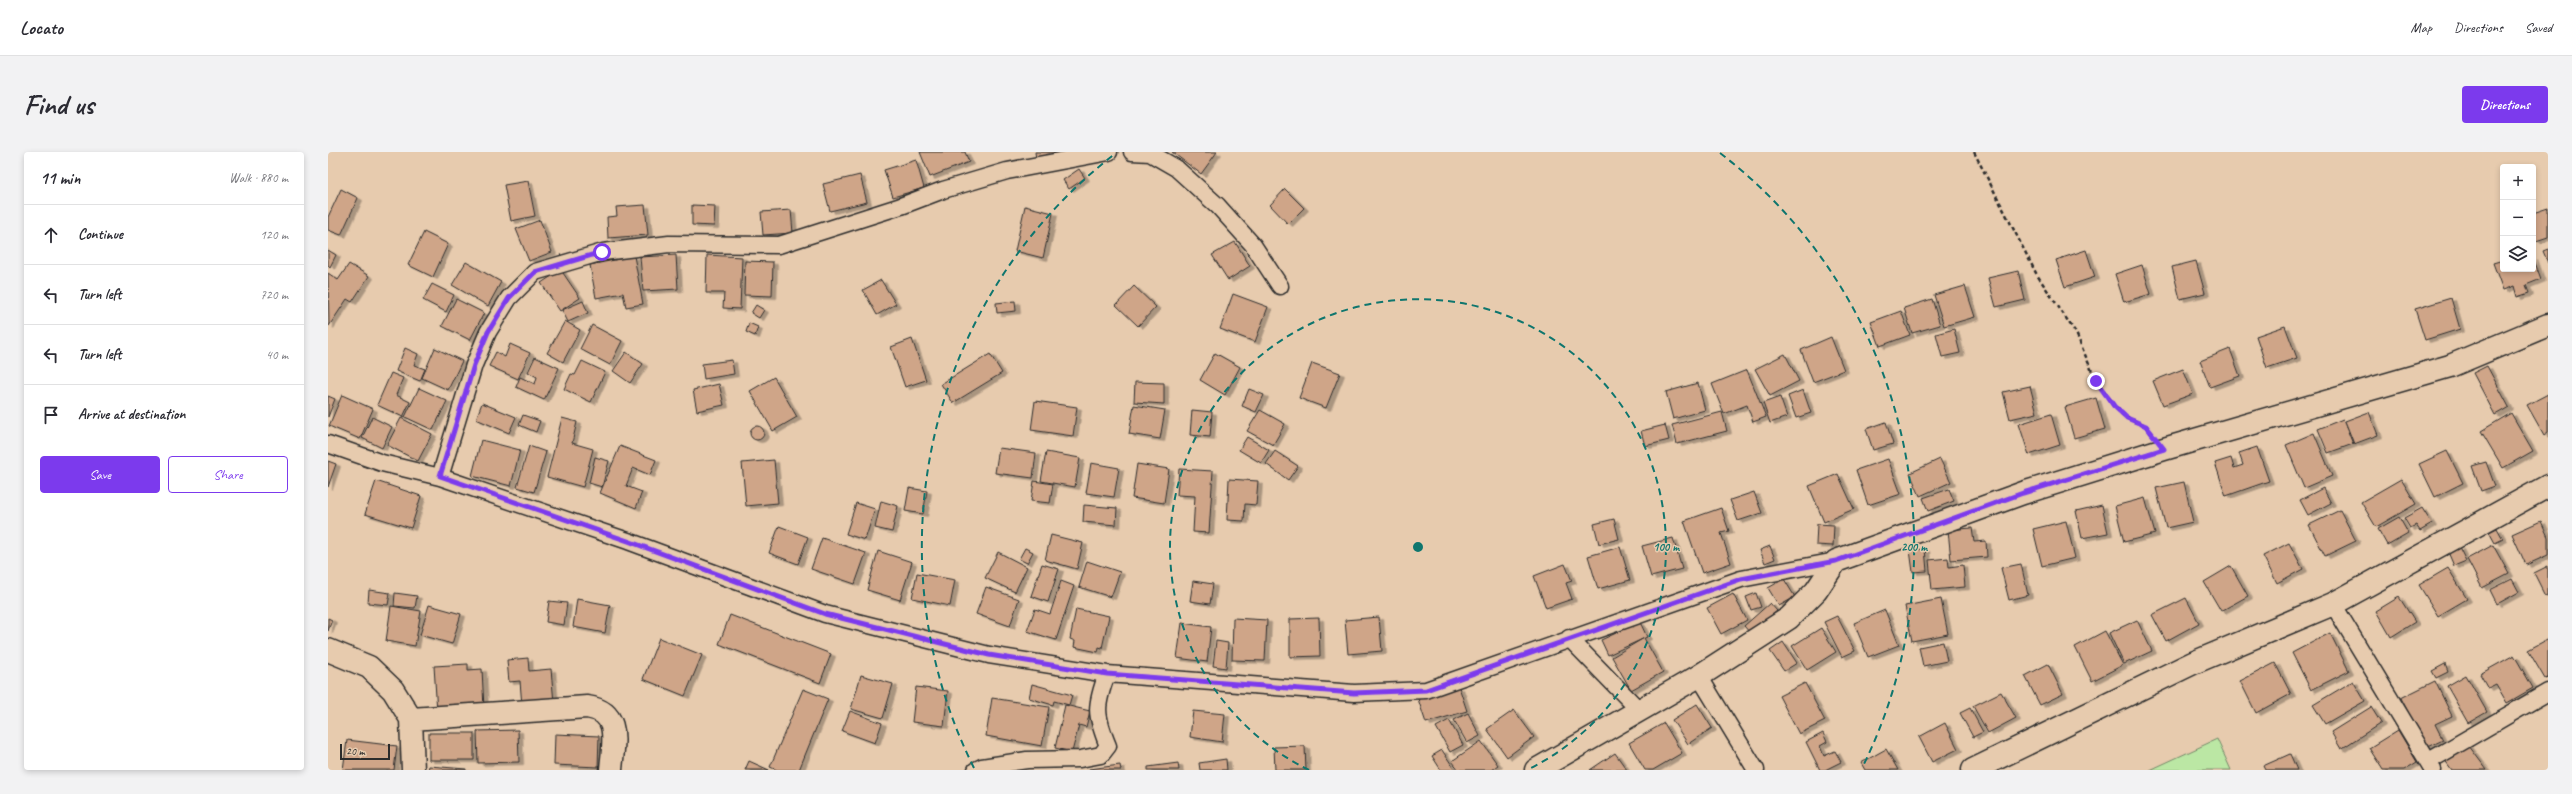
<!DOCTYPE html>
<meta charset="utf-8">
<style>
:root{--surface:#fff;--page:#f2f2f3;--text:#2b2b33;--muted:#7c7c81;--line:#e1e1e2;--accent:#7c3aed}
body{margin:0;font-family:Caveat,sans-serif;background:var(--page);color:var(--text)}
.controls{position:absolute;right:12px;top:12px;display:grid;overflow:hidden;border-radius:4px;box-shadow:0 2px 6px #0003}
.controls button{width:36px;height:36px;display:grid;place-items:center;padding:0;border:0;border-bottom:1px solid var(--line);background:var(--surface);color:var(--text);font:20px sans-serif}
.scale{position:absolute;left:12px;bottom:10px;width:50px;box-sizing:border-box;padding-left:4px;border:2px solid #2b2b2b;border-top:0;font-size:11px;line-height:14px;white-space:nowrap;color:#2b2b2b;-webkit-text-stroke:3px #e7cbae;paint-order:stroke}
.stop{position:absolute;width:12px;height:12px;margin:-9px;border:3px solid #7c3aed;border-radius:50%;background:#fff}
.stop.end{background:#7c3aed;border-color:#fff;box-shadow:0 1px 4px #0008}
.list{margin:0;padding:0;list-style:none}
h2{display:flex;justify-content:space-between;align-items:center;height:52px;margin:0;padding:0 16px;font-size:17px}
h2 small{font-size:13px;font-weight:400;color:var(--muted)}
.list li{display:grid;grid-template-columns:26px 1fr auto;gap:12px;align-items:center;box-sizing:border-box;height:60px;padding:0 16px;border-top:1px solid var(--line)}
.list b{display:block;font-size:15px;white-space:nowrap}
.list em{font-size:13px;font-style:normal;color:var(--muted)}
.actions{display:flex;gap:8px;padding:12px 16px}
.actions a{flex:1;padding:9px 0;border:1px solid var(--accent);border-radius:4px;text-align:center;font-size:14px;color:var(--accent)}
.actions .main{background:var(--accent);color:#fff}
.icon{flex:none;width:22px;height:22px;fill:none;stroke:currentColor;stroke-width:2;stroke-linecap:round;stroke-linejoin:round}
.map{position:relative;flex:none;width:2220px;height:618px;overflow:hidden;border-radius:4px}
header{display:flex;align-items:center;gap:24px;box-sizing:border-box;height:56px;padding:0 20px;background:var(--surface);border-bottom:1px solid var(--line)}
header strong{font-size:19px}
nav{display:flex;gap:22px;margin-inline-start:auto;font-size:14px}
.intro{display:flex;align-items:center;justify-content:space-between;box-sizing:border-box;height:96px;padding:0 24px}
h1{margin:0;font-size:28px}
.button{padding:10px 18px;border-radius:4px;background:var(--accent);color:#fff;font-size:14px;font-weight:700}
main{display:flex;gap:24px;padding:0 24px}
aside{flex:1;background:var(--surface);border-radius:4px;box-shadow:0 2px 6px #0003}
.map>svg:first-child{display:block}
.pitch{fill:#bbe7a4;stroke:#738968}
.building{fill:#cfa588;stroke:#2b2b2b;filter:url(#shadow)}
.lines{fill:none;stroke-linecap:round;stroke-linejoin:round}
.street-casing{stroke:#2b2b2b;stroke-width:19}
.secondary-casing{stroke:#2b2b2b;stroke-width:25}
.path{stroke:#2b2b2b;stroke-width:2.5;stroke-dasharray:4 3;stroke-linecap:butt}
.street{stroke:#e7cbae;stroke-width:16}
.secondary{stroke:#e7cbae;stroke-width:22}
.route{stroke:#7c3aed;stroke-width:5}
.ring{fill:none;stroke:#0f766e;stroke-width:2;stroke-dasharray:7 5}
.centre{fill:#0f766e;stroke:#e7cbae;stroke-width:2}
.ring-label{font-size:12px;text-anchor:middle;font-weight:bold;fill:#0f766e;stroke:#e7cbae;stroke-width:3;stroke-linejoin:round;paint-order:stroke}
</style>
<header>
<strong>Locato</strong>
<nav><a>Map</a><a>Directions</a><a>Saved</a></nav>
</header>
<div class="intro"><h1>Find us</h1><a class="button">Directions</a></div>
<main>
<aside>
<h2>11 min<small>Walk · 880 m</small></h2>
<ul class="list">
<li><svg class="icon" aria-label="ahead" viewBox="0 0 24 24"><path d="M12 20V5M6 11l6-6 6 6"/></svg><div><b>Continue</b></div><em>120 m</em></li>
<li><svg class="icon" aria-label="left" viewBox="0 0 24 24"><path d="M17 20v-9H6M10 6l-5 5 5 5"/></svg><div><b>Turn left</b></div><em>720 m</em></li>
<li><svg class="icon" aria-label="left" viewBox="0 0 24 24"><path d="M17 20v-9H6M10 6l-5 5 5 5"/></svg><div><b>Turn left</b></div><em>40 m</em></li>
<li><svg class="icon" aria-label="arrive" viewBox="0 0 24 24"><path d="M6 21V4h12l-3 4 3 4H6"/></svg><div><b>Arrive at destination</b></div></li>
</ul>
<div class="actions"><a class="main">Save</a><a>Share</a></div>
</aside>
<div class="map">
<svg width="2220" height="618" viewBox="0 0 2220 618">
<defs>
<filter id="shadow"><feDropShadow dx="4.5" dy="2.5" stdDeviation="0" flood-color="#0004"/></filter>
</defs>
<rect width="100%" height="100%" fill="#e7cbae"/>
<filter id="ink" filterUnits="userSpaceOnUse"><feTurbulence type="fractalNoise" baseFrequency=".025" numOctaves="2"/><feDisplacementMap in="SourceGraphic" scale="8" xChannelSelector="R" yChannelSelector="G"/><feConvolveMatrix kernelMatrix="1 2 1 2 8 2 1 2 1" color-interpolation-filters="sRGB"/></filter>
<g filter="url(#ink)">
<!-- pitch -->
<path class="pitch" d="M1889 587 1903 618H1822Z"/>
<!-- building -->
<path class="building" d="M592 0H637L641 10 602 25Z
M707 0H733L734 5 708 7Z
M844 0H889L873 22Z
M588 8 596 36 565 45 556 18Z
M751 17 757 26 741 37 735 28Z
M532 23 539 50 502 59 495 32Z
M200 29 207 64 183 69 176 33Z
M13 37 30 46 13 83 0 78V65Z
M957 37 976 56 960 72 942 53Z
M317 53 320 83 280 86 279 65 289 64 288 55Z
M364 53 387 54 386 74 364 73Z
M697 54 725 61 715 106 687 99Z
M2220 56V85L2208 89 2205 80V61Z
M463 58 465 81 435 83 433 60Z
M212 68 224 100 201 109 188 77Z
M96 80 120 92 105 125 80 113Z
M907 90 922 114 900 128 884 103Z
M2220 97V111L2215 99Z
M0 98 8 103 2 115 0 113Z
M1758 98 1767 125 1737 135 1728 108Z
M348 103 350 137 315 139 312 105Z
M379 103 414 105 412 157 395 156 396 141H378Z
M306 104 315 152 298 155 295 141 268 146 262 113Z
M2205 105 2213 127 2198 133 2201 141 2189 145 2186 134 2175 138 2165 111 2175 108V117H2205Z
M417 109 445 110 444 144 416 143Z
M1868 109 1877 141 1852 147 1844 115Z
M138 110 173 130 160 154 124 133Z
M21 112 41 124 24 150 19 147 1 174 0 121 10 128Z
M1814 113 1823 142 1796 150 1787 122Z
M233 118 252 146 232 159 213 131Z
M1690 119 1697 148 1668 155 1660 126Z
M553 128 568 152 549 163 535 138Z
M104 132 126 143 118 160 95 148Z
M806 134 828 155 810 174 788 153Z
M1637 134 1647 165 1616 174 1606 143Z
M905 142 940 155 927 190 892 177Z
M2123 146 2132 177 2097 188 2087 157Z
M128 147 156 161 142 188 114 174Z
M1604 147 1612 173 1584 181 1576 156Z
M255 149 260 161 240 170 234 158Z
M687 149 688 159 669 161 668 151Z
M428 153 436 158 431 166 423 161Z
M1573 159 1582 183 1552 194 1543 170Z
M237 169 252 178 235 210 219 201Z
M421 171 430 175 427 184 418 180Z
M264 173 294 189 282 213 252 197Z
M1957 174 1969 206 1939 216 1928 184Z
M1626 177 1632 201 1614 205 1608 182Z
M1503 185 1516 218 1485 230 1473 198Z
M584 187 598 228 577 235 563 195Z
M182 192 202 201 190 227 161 214 168 200 177 205Z
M77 196 90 202 86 213 97 217 92 229 68 219Z
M107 196 134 209 120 238 94 226Z
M1902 197 1912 224 1882 235 1872 209Z
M298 200 315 212 302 231 285 219Z
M887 201 912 215 897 243 872 228Z
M662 202 674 221 625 251 613 232Z
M1457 202 1471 229 1442 244 1427 217Z
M207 205 231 216 216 248 188 235 192 225 207 232 209 225 200 220Z
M404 208 406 222 376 227 374 212Z
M254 209 277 220 263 250 236 237 243 222 247 223Z
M984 211 1012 221 998 256 971 246Z
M2159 214 2181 255 2167 263 2145 221Z
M1855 217 1865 242 1835 253 1825 229Z
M1419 218 1438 265 1425 270 1419 253 1396 262 1384 232Z
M63 221 75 226 68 243 82 250 75 265 49 253Z
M446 225 469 265 445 279 422 239Z
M807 230 836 231V252L806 250Z
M1370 231 1377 258 1345 267 1338 240Z
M391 232 396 253 369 259 365 238Z
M1702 234 1709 261 1682 267 1675 240Z
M91 236 119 249 105 278 77 265Z
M921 237 936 243 928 260 914 254Z
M1475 238 1483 261 1468 266 1460 244Z
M2220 242V280L2216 283 2199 253Z
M14 243 45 257 32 287 1 274Z
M0 244 7 247 0 265Z
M1452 245 1459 265 1442 271 1435 251Z
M1768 246 1777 277 1746 286 1737 255Z
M707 249 749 255 745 284 703 278Z
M154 251 188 265 181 281 148 267Z
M806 253 837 258 832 287 801 282Z
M864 258 884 260 882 285 862 283Z
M932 258 957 272 945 293 919 279Z
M1394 260 1399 279 1349 292 1344 273Z
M2041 260 2050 283 2026 292 2017 269Z
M2183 261 2205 299 2175 316 2153 279Z
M1723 262 1732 293 1701 303 1691 272Z
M195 263 212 269 208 280 191 273Z
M44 265 64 275 54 296 34 286Z
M73 266 104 282 90 309 59 293Z
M234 266 249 270 244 291 265 297 255 335 219 325Z
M2015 267 2025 292 2000 301 1990 277Z
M1558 270 1565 292 1545 298 1538 277Z
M1337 273 1341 288 1317 294 1313 279Z
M422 281a7 7 0 1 1 14 0a7 7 0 1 1-14 0Z
M1986 281 2004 324 1976 336 1958 293Z
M919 285 941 298 933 311 911 298Z
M153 288 192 298 183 334 144 324Z
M201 294 218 300 206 340 189 335Z
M292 294 328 308 322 323 305 316 298 334 314 340 308 356 272 341Z
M1929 295 1941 329 1898 344 1887 311 1903 306 1906 316 1915 313 1911 301Z
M671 296 708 301 705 326 667 321Z
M947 299 970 314 960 328 938 312Z
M2119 299 2135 331 2107 345 2091 312Z
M718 300 752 306 747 335 713 329Z
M267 305 281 309 274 335 261 331Z
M1560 307 1573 342 1540 353 1528 318Z
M1612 307 1623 330 1592 344 1582 321Z
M446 308 450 351 418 354 414 311Z
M0 309 8 312 0 335Z
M2158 310 2167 334 2153 339 2144 314Z
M763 311 791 316 786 345 758 341Z
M809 312 841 317 836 351 804 346Z
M851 317 885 319 881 381 865 380 867 344 849 343Z
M1510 322 1526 357 1496 370 1481 334Z
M901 327 930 329 928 353 917 352 916 369 899 368Z
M2073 327 2088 352 2048 375 2033 350Z
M48 329 93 344 83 376 37 362Z
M706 329 725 332 722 351 703 349Z
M1856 330 1865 370 1838 376 1828 336Z
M581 336 599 339 595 362 577 359Z
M1995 336 2003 351 1980 363 1972 348Z
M1621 337 1626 349 1600 359 1595 346Z
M1426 340 1434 361 1410 369 1402 348Z
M1817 346 1827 382 1796 390 1787 354Z
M553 349 570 354 564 380 547 376Z
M528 351 547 357 537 388 518 382Z
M756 353 789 356 788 373 755 370Z
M1774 353 1780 381 1754 386 1748 359Z
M1393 356 1401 379 1393 381 1403 411 1374 421 1356 369Z
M2094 356 2104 372 2092 379 2088 373 2082 376 2076 366Z
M2012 358 2028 389 1997 404 1981 373Z
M2071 365 2080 381 2059 393 2050 377Z
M1286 367 1291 387 1271 392 1266 372Z
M1738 369 1747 406 1714 414 1705 377Z
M2213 369 2220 385V403L2198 413 2184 382Z
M1489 372 1506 373 1505 394 1488 393Z
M451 374 480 385 470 412 441 401Z
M1644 376 1646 390 1658 389 1659 405 1623 408 1620 378Z
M2169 376 2175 387 2167 391 2161 380Z
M723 383 755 391 749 417 717 408Z
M494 386 538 401 527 432 483 417Z
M1345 386 1354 417 1323 425 1314 394Z
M1961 391 1975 417 1949 431 1935 404Z
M2165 393 2181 422 2154 436 2139 407Z
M1442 394 1447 407 1437 411 1432 398Z
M1292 395 1302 428 1270 437 1260 404Z
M2131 395 2138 409 2126 414 2120 400Z
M697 396 705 400 699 411 691 407Z
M1597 397 1599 419 1585 420 1582 398Z
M550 399 584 410 572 448 539 438Z
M670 400 699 415 687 440 657 426Z
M1620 406 1621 415 1635 413 1637 435 1604 438 1601 408Z
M759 409 792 420 783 445 751 435Z
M714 412 731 417 720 450 703 444Z
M1237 412 1244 429 1238 431 1244 447 1218 456 1206 424Z
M1693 412 1700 443 1681 448 1673 416Z
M1903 414 1920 444 1893 459 1876 430Z
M2220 414V444L2218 445 2206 421Z
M2120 416 2139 447 2110 464 2091 433Z
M589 421 627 428 622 454 584 446Z
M1456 427 1467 445 1451 454 1440 436Z
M2184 427 2191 440 2169 452 2162 438Z
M733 429 746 434 728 488 699 479 707 457 722 462Z
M865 429 885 432 882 452 862 449Z
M658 435 691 447 682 474 648 462Z
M41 438 62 441 60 453 40 451Z
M67 441 89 444 87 456 66 454Z
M1428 441 1433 455 1423 458 1418 445Z
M1405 442 1419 468 1393 482 1379 456Z
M2071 445 2087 470 2063 485 2048 459Z
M1858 446 1871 471 1838 489 1824 463Z
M249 447 282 453 277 481 245 475Z
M1613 447 1620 482 1584 489 1577 454Z
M221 449 239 451 236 473 218 470Z
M1442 451 1449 459 1422 481 1416 474Z
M101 453 133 462 124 492 92 483Z
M63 454 93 459 87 494 58 489Z
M748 457 781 464 774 496 771 495 770 500 746 495 747 489 742 487Z
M1557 458 1571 493 1540 505 1526 471Z
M402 463 503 502 492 531 391 492Z
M1509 464 1527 499 1514 505 1496 470Z
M1051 465 1054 499 1020 502 1017 468Z
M0 466 4 468 0 479Z
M905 466 939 468 937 509 904 508Z
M991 466 992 504 962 505V467Z
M1809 468 1824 499 1796 512 1781 481Z
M1312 470 1319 485 1280 503 1273 488Z
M854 471 883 475 879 510 849 506Z
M1493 476 1508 500 1479 518 1464 494Z
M1777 479 1795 513 1764 529 1747 495Z
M2002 481 2021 519 1983 538 1964 501Z
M331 486 374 503 357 544 315 527Z
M1316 486 1335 520 1303 538 1284 505Z
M2220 487V526L2217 527 2200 498Z
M888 489 900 491 898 516 885 514Z
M1455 490 1469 511 1456 519 1442 499Z
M1615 490 1619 509 1595 514 1591 495Z
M2186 503 2205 536 2179 551 2168 532 2160 536 2152 522Z
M200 506 201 519 223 517 226 551 194 554 192 529 181 530 179 508Z
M1947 511 1963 542 1928 561 1912 529Z
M140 512V518L154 517 156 557 109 560 106 514Z
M1720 512 1735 542 1712 553 1697 524Z
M2117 512 2120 520 2108 526 2104 519Z
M533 523 565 532 555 566 523 557Z
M2138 523 2159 560 2140 571 2119 534Z
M2025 529 2037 549 1997 572 1985 553Z
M2107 529 2124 564 2107 572 2115 588 2098 596 2073 546Z
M1477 531 1497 569 1471 582 1451 544Z
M704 532 744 543 741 553 726 549 725 553 701 546Z
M588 535 620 539 616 574 584 570Z
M1131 535 1139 559 1098 571 1090 547Z
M475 537 500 547 471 618H449L442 615Z
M1673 540 1688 566 1660 581 1645 554Z
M664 546 721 555 714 594 658 584Z
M1369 552 1384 576 1360 592 1344 568Z
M737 553 762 559 758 575 751 573 744 600 727 596Z
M2043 555 2053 571 2013 597 2003 580Z
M1642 556 1655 580 1645 585 1632 561Z
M1186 558 1206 585 1179 605 1159 577Z
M522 559 554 571 547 591 514 579Z
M865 559 897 562 894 590 862 585Z
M1140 561 1152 584 1139 591 1126 568Z
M1121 568 1135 593 1122 600 1108 575Z
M1336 571 1354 601 1325 618H1317L1301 591Z
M1617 571 1630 597 1604 610 1591 585Z
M190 578 191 610 150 611 149 579Z
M2070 578 2089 610 2076 618H2055L2041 596Z
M101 581H146V608H101Z
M1495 581 1499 590 1492 594 1496 604 1507 599 1513 610 1497 618H1492L1478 590Z
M227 582 271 584 270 615 226 613Z
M19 588 69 594 66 618H15Z
M1153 589 1170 613 1163 618H1131L1124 609Z
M2138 590 2159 618H2124L2116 607Z
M977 594 978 618H947L946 595Z
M1558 597 1570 618H1537L1533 611Z
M1114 598 1127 618H1113L1104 604Z
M1287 601 1299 618H1262Z
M1962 602 1969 618H1937L1935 614Z
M898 607 899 618H872L871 611Z
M421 609 441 618H417Z
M850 611 851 618H820V615Z
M792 613 793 618H761V617Z
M101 614 138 617V618H100Z"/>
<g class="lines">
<defs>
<path id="street" d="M804 0 822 1 848 16 890 54 925 93 952 134
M0 292 54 311 112 325 300 389 497 462 661 503 779 522 1026 541 1098 538 1413 427 1508 409
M112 325 146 213 160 180 181 146 207 120 275 100 341 92 451 93 573 54 615 38 679 19 781 0
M2005 452 2105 618
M1241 486 1312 559
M1371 524 1428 618
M2101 609 2220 540
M648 618 654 615 699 608 752 607 773 603 780 594C767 562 767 554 779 522"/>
<path id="secondary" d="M0 498 41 515 65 538 83 567 85 618
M83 567 259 555C294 560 285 591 283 618
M1208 618 1371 524 1461 466 1488 439 1508 409 1695 341 1836 297 2122 214 2220 173
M1645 618 1865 511 2005 452 2220 334"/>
</defs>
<!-- street casing -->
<use href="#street" class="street-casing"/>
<!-- secondary casing -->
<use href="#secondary" class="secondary-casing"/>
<!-- path -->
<path class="path" d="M1646 0 1709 123 1748 181 1768 229 1786 254 1799 266 1818 274 1824 282"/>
<!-- street -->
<use href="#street" class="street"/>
<!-- secondary -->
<use href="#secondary" class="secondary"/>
</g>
</g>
<g class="lines" filter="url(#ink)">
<!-- route -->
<path class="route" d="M274 100 207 120 181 146 160 180 146 213 112 324 300 389 497 462 661 503 779 522 1026 541 1098 538 1413 427 1508 409 1695 341 1836 297 1818 274 1799 266 1786 254 1768 229"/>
</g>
<!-- distance rings -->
<g class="ring">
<path d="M981 618A248 248 0 1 1 1199 618"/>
<path d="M646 616A496 496 0 0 1 788 1M1392 1A496 496 0 0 1 1534 616"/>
</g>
<circle cx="1090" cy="395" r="6" class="centre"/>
<g class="ring-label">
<text x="1338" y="399">100 m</text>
<text x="1586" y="399">200 m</text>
</g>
</svg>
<div class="controls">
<button>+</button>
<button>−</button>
<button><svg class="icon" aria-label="layers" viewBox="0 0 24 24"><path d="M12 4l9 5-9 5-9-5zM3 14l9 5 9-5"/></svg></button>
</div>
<div class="scale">20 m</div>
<div class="stop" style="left:274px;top:100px"></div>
<div class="stop end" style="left:1768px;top:229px"></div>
</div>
</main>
